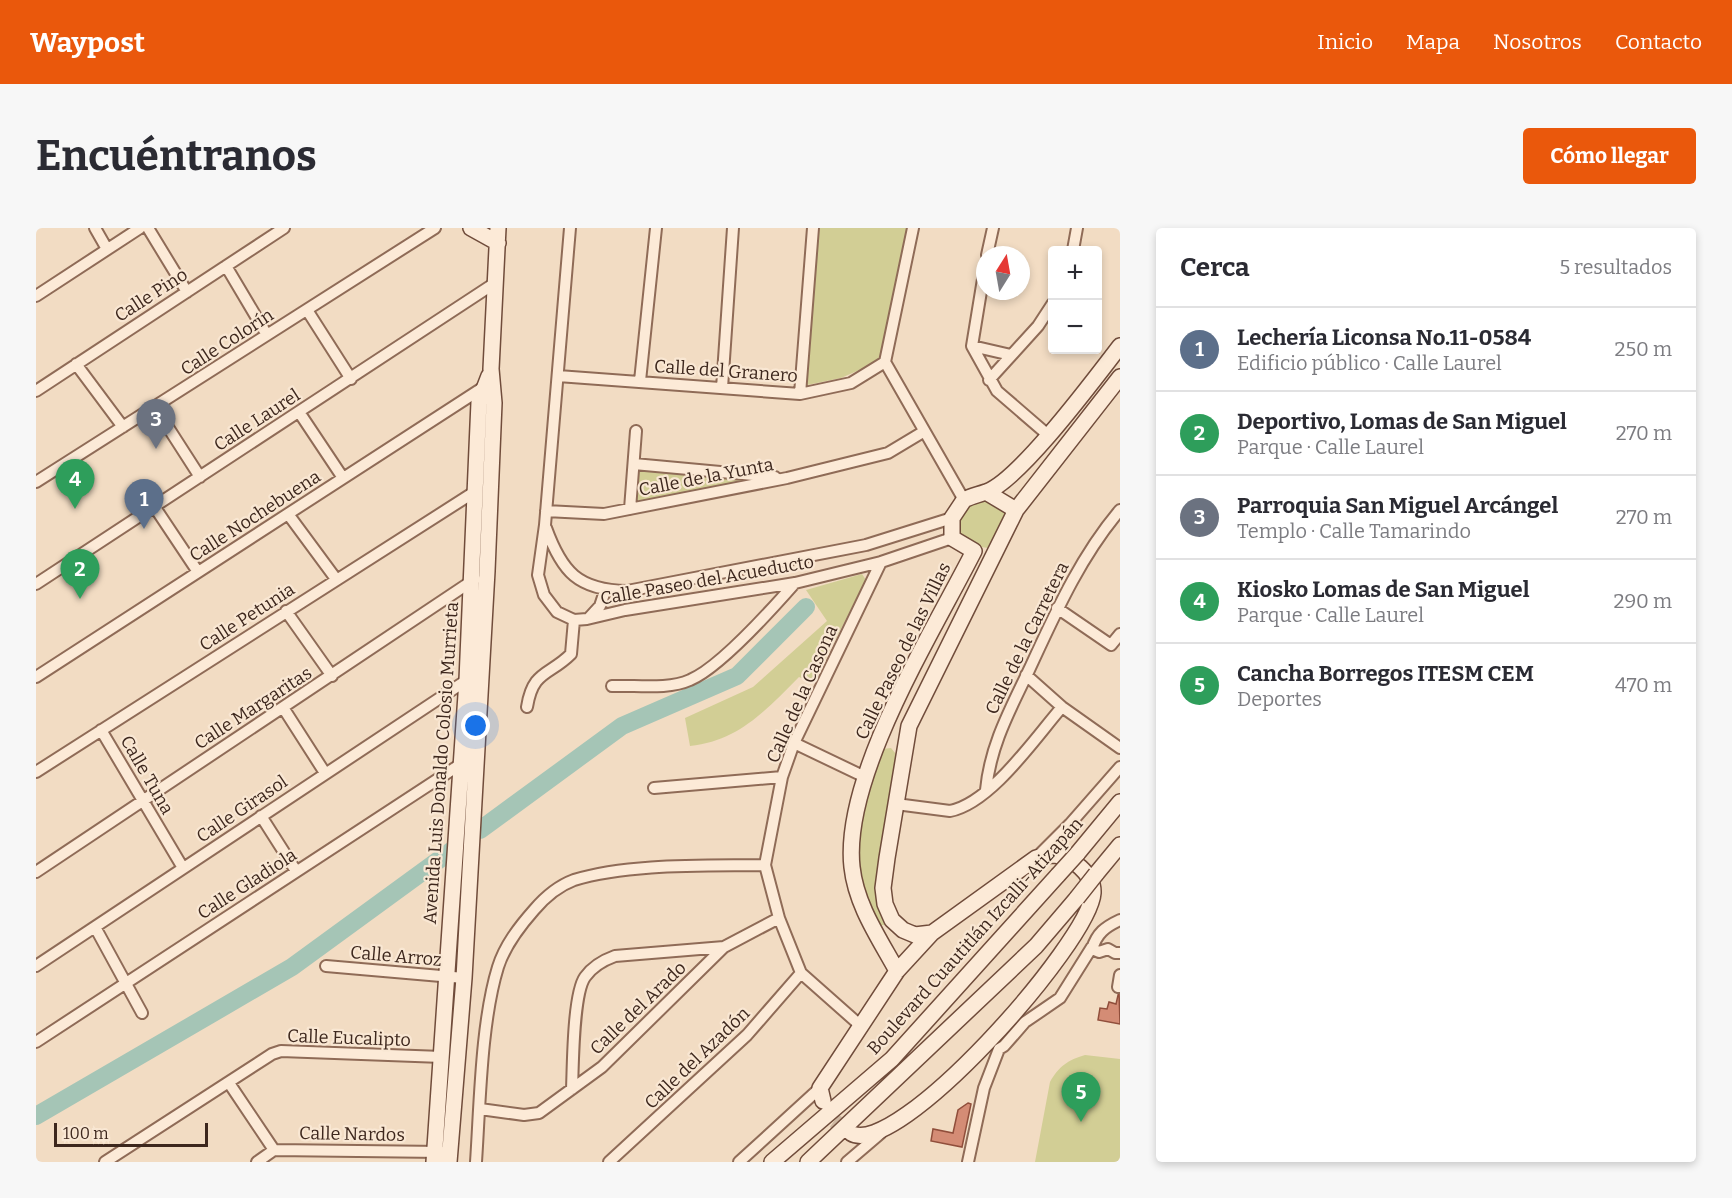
<!DOCTYPE html>
<html lang="es">
<meta charset="utf-8">
<style>
:root{--surface:#fff;--page:#f7f7f7;--text:#2b2b33;--muted:#7c7c81;--line:#e1e1e2;--accent:#ea580c}
body{margin:0;font-family:Bitter,serif;background:var(--page);color:var(--text)}
.controls{position:absolute;right:18px;top:18px;display:grid;overflow:hidden;border-radius:6px;box-shadow:0 3px 9px #0003}
.controls button{width:54px;height:54px;display:grid;place-items:center;padding:0;border:0;border-bottom:2px solid var(--line);background:var(--surface);color:var(--text);font:30px sans-serif}
.compass{position:absolute;left:940px;top:18px;width:54px;height:54px;border-radius:50%;background:var(--surface);box-shadow:0 3px 9px #0003;rotate:11deg}
.scale{position:absolute;left:18px;bottom:15px;width:154px;box-sizing:border-box;padding-left:6px;border:3px solid #3d271d;border-top:0;font-size:16px;line-height:21px;white-space:nowrap;color:#3d271d;-webkit-text-stroke:4px #f9e7d3;paint-order:stroke}
.you{position:absolute;left:440px;top:498px;width:21px;height:21px;margin:-15px;border:4px solid #fff;border-radius:50%;background:#1a73e8;box-shadow:0 0 0 9px #1a73e833}
.badge{display:grid;place-items:center;width:39px;height:39px;border-radius:50%;background:var(--accent);color:#fff;font-size:20px;font-weight:700}
.pin{position:absolute;translate:-50% -50px;filter:drop-shadow(0 2px 3px #0008)}
.pin::after{content:'';position:absolute;top:32px;width:21px;height:18px;background:inherit;clip-path:polygon(0 0,100% 0,50% 100%)}
.list{margin:0;padding:0;list-style:none}
h2{display:flex;justify-content:space-between;align-items:center;height:78px;margin:0;padding:0 24px;font-size:26px}
h2 small{font-size:20px;font-weight:400;color:var(--muted)}
.list li{display:grid;grid-template-columns:39px 1fr auto;gap:18px;align-items:center;box-sizing:border-box;height:84px;padding:0 24px;border-top:2px solid var(--line)}
.list b{display:block;font-size:22px;white-space:nowrap}
.list p{margin:0;font-size:20px;white-space:nowrap;color:var(--muted)}
.list em{font-size:20px;font-style:normal;color:var(--muted)}
.map{position:relative;flex:none;width:1084px;height:934px;overflow:hidden;border-radius:6px}
header{display:flex;align-items:center;gap:36px;box-sizing:border-box;height:84px;padding:0 30px;background:var(--accent);color:#fff}
header strong{font-size:28px}
nav{display:flex;gap:33px;margin-inline-start:auto;font-size:21px}
.intro{display:flex;align-items:center;justify-content:space-between;box-sizing:border-box;height:144px;padding:0 36px}
h1{margin:0;font-size:42px}
.button{padding:15px 27px;border-radius:6px;background:var(--accent);color:#fff;font-size:21px;font-weight:700}
main{display:flex;gap:36px;padding:0 36px}
aside{flex:1;background:var(--surface);border-radius:6px;box-shadow:0 3px 9px #0003}
.map>svg:first-child{display:block}
.green{fill:#d2ce95}
.lines{fill:none;stroke-linecap:round;stroke-linejoin:round}
.river{stroke:#a5c5b6;stroke-width:18}
.building{fill:#d48c75;stroke:#904e3b;stroke-width:1.5}
.secondary-tunnel{stroke:#ceb8a2;stroke-width:15;stroke-dasharray:15 8;stroke-linecap:butt}
.street-casing{stroke:#8f6b57;stroke-width:14}
.secondary-casing{stroke:#704c3b;stroke-width:18}
.street{stroke:#fcead7;stroke-width:10}
.secondary{stroke:#fcead7;stroke-width:15}
.secondary-bridge-casing{stroke:#704c3b;stroke-width:18;stroke-linecap:butt}
.secondary-bridge{stroke:#fcead7;stroke-width:15}
.labels{text-anchor:middle;stroke-width:4.5;stroke-linejoin:round;paint-order:stroke}
.street-label{font-size:18px;fill:#3d271d;stroke:#f9e7d3}
</style>
<header>
<strong>Waypost</strong>
<nav><a>Inicio</a><a>Mapa</a><a>Nosotros</a><a>Contacto</a></nav>
</header>
<div class="intro"><h1>Encuéntranos</h1><a class="button">Cómo llegar</a></div>
<main>
<div class="map">
<svg width="1084" height="934" viewBox="0 0 1084 934">
<rect width="100%" height="100%" fill="#f2dcc3"/>
<!-- green -->
<path class="green" d="M783 0H872L846 132 805 150 771 157Z
M601 238 736 251 597 278Z
M947 268 976 288 960 321 937 318 921 305 928 280Z
M826 346 830 352 777 455 763 449C730 482 703 513 654 518L649 490 717 459 791 393 770 362Z
M855 520 864 531 844 655 853 692 848 697 841 698 819 639 821 590 846 521Z
M1049 827 1084 831V934H999L1014 854C1023 838 1032 832 1049 827Z"/>
<g class="lines">
<!-- river -->
<path class="river" d="M444 602 586 498 701 448 770 379
M0 888 256 739 426 615"/>
</g>
<!-- building -->
<path class="building" d="M1083 763 1084 796 1062 792 1064 780 1071 781 1073 774 1080 776Z
M932 875 935 876 926 919 895 913 897 901 917 905 922 882Z"/>
<g class="lines">
<!-- secondary-tunnel -->
<path class="secondary-tunnel" d="M787 873 797 892 815 905"/>
<defs>
<path id="street" d="M59 0 71 21
M112 0 151 64
M534 0 509 297 502 347 508 367 521 384 538 392 551 391 589 382 759 355 845 334 916 310
M877 0 849 134 928 272
M1037 22 1041 0
M951 27 957 0
M190 38 231 107
M949 39 936 118 961 163 1012 207
M0 68 104 0
M271 82 315 151
M936 118 975 127
M40 136 87 199
M522 148 764 166 815 155 849 134
M953 152 1002 98 1017 75
M604 153 620 0
M686 160 697 0
M0 163 248 0
M764 166 777 0
M119 179 164 249
M263 184 307 250
M598 236 739 249
M0 254 399 0
M118 278 162 344
M594 281 600 203
M510 283 568 286 751 250 852 225 887 204
M252 286 300 351
M510 300C526 344 542 362 591 363L830 317 916 290
M0 356 459 55
M1021 380 1075 417 1084 406
M250 383 296 448
M553 390 564 378 569 363
M990 447 1026 479 1084 520
M0 449 448 159
M576 458C600 457 632 462 654 452 683 440 737 380 759 355
M491 479C497 442 513 448 535 426L538 392
M248 481 289 545
M65 502 147 640
M758 515 829 549
M0 544 440 263
M618 560 746 549
M950 562C954 518 974 482 993 442 1019 386 1044 329 1084 282
M860 576 914 583C955 575 999 510 1026 479
M225 588 260 643
M1000 630 1034 596 1084 539
M0 644 439 351
M1084 692C1069 699 1061 705 1056 721L1063 724 1072 721 1079 725H1084
M59 699 106 785
M0 738 431 452
M290 738 428 750
M1084 747 1082 759H1084
M826 799 765 745 743 690 729 637 746 549 758 515 845 334
M0 814 428 534
M193 855 238 922
M536 861C537 837 537 766 549 749 556 739 568 732 579 728L688 719
M444 881 488 887 503 885 566 839 688 719 743 690
M69 934 236 826 245 823 406 829
M221 934 238 922 406 924
M440 934C444 875 445 794 462 739 469 717 483 699 498 682 509 669 522 658 538 652 593 635 671 638 729 637
M573 934 711 807 765 745
M703 934 784 860
M811 934 845 905
M932 934 948 860 963 821 968 818 989 794 1024 770 1056 719"/>
<path id="secondary" d="M435 0 462 15
M950 264 980 282
M1041 626 1084 574
M1060 646 1084 617
M896 705 879 707 867 702 856 692 849 676 847 660 851 630 873 498 980 282 1084 149
M861 743C843 710 820 677 816 639 806 549 897 404 938 323L916 310V290L928 272C935 268 942 267 950 264 983 253 1060 149 1084 118
M787 873 784 860 861 743 896 705 1000 630C1005 629 1012 627 1018 627 1035 628 1058 646 1057 665 1054 714 860 933 815 905
M398 934 431 452 443 174 453 148
M413 934 428 750 451 343 458 175 455 141 462 0
M736 934 856 831 1022 647
M772 934 1000 718 1041 670"/>
</defs>
<!-- street casing -->
<use href="#street" class="street-casing"/>
<!-- secondary casing -->
<use href="#secondary" class="secondary-casing"/>
<!-- street -->
<use href="#street" class="street"/>
<!-- secondary -->
<use href="#secondary" class="secondary"/>
<defs>
<path id="secondary-bridge" d="M1022 647 1041 626
M1041 670 1060 646"/>
</defs>
<!-- secondary-bridge casing -->
<use href="#secondary-bridge" class="secondary-bridge-casing"/>
<!-- secondary-bridge -->
<use href="#secondary-bridge" class="secondary-bridge"/>
</g>
<g class="labels">
<!-- street labels -->
<g class="street-label">
<text transform="translate(115 67) rotate(-33)" y="6">Calle Pino</text>
<text transform="translate(191 114) rotate(-33)" y="6">Calle Colorín</text>
<text transform="translate(690 143) rotate(4)" y="6">Calle del Granero</text>
<text transform="translate(221 192) rotate(-33)" y="6">Calle Laurel</text>
<text transform="translate(670 249) rotate(-11)" y="6">Calle de la Yunta</text>
<text transform="translate(219 288) rotate(-33)" y="6">Calle Nochebuena</text>
<text transform="translate(671 352) rotate(-10)" y="6">Calle Paseo del Acueducto</text>
<text transform="translate(211 389) rotate(-33)" y="6">Calle Petunia</text>
<text transform="translate(991 410) rotate(-64)" y="6">Calle de la Carretera</text>
<text transform="translate(867 423) rotate(-64)" y="6">Calle Paseo de las Villas</text>
<text transform="translate(766 466) rotate(-66)" y="6">Calle de la Casona</text>
<text transform="translate(217 480) rotate(-33)" y="6">Calle Margaritas</text>
<text transform="translate(405 535) rotate(-86)" y="6">Avenida Luis Donaldo Colosio Murrieta</text>
<text transform="translate(111 547) rotate(60)" y="6">Calle Tuna</text>
<text transform="translate(206 581) rotate(-34)" y="6">Calle Girasol</text>
<text transform="translate(211 656) rotate(-33)" y="6">Calle Gladiola</text>
<text transform="translate(939 708) rotate(-48)" y="6">Boulevard Cuautitlán Izcalli-Atizapán</text>
<text transform="translate(360 728) rotate(5)" y="6">Calle Arroz</text>
<text transform="translate(602 780) rotate(-44)" y="6">Calle del Arado</text>
<text transform="translate(313 810) rotate(2)" y="6">Calle Eucalipto</text>
<text transform="translate(661 830) rotate(-44)" y="6">Calle del Azadón</text>
<text transform="translate(316 906) rotate(1)" y="6">Calle Nardos</text>
</g>
</g>
</svg>
<div class="controls">
<button>+</button>
<button>−</button>
</div>
<svg class="compass" viewBox="-18 -18 36 36"><path d="M0-13l5 13h-10z" fill="#e53935"/><path d="M0 13l5-13h-10z" fill="#7c7c81"/></svg>
<div class="scale">100 m</div>
<div class="you"></div>
<div class="pin badge" style="left:108px;top:301px;background:#5c6f8a">1</div>
<div class="pin badge" style="left:44px;top:371px;background:#2e9e5b">2</div>
<div class="pin badge" style="left:120px;top:221px;background:#6b7280">3</div>
<div class="pin badge" style="left:39px;top:281px;background:#2e9e5b">4</div>
<div class="pin badge" style="left:1045px;top:894px;background:#2e9e5b">5</div>
</div>
<aside>
<h2>Cerca<small>5 resultados</small></h2>
<ul class="list">
<li><span class="badge" style="background:#5c6f8a">1</span><div><b>Lechería Liconsa No.11-0584</b><p>Edificio público · Calle Laurel</p></div><em>250 m</em></li>
<li><span class="badge" style="background:#2e9e5b">2</span><div><b>Deportivo, Lomas de San Miguel</b><p>Parque · Calle Laurel</p></div><em>270 m</em></li>
<li><span class="badge" style="background:#6b7280">3</span><div><b>Parroquia San Miguel Arcángel</b><p>Templo · Calle Tamarindo</p></div><em>270 m</em></li>
<li><span class="badge" style="background:#2e9e5b">4</span><div><b>Kiosko Lomas de San Miguel</b><p>Parque · Calle Laurel</p></div><em>290 m</em></li>
<li><span class="badge" style="background:#2e9e5b">5</span><div><b>Cancha Borregos ITESM CEM</b><p>Deportes</p></div><em>470 m</em></li>
</ul>
</aside>
</main>
